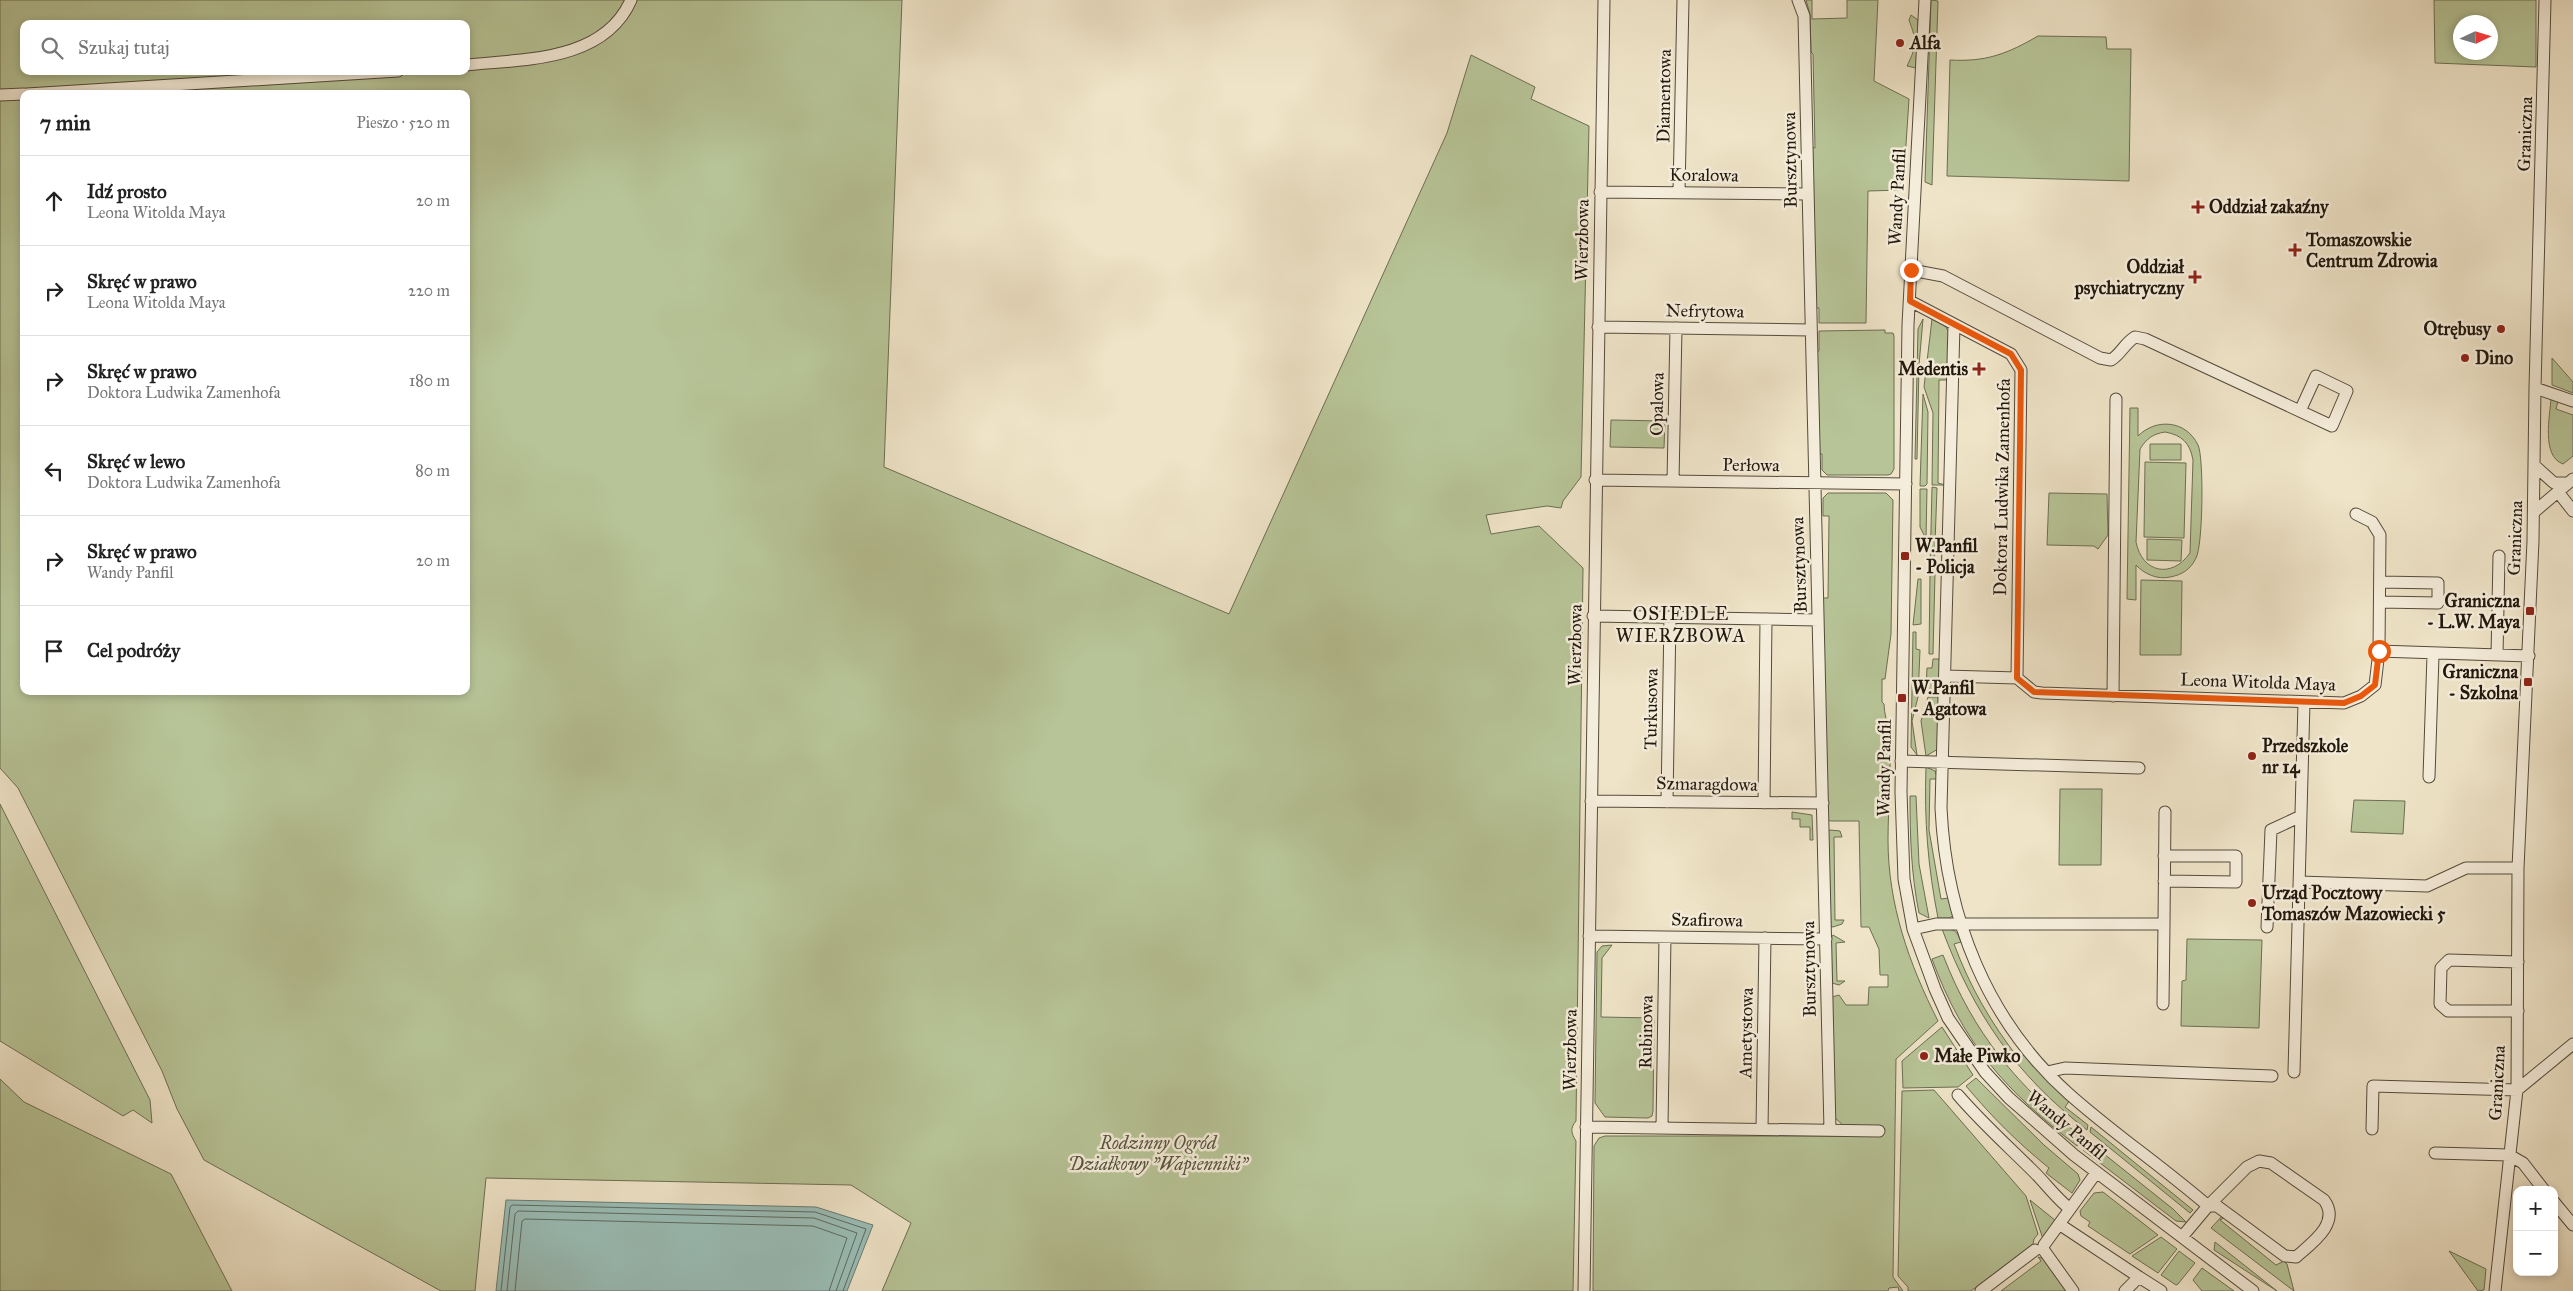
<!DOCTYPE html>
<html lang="pl">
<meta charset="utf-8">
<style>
:root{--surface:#fff;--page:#f2f2f2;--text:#222;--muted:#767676;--line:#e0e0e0}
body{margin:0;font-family:"IM FELL Great Primer",serif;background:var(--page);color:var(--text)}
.controls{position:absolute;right:15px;bottom:15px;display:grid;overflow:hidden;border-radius:10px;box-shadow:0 2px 8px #0003}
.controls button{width:45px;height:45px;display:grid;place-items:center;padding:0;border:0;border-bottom:1px solid var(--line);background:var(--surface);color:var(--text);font:25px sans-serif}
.compass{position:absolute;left:2453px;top:15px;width:45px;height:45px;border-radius:50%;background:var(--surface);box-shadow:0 2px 8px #0003;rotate:86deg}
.stop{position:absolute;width:15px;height:15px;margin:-11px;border:4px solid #ea580c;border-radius:50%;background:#fff}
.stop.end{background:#ea580c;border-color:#fff;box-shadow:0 1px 5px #0008}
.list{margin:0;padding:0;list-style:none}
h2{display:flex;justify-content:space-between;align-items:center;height:65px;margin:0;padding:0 20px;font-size:21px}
h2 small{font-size:16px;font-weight:400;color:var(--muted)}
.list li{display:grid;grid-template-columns:32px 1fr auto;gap:15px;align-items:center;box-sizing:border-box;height:90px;padding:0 20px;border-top:1px solid var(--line)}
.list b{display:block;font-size:19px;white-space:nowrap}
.list p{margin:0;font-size:16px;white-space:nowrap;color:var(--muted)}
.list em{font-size:16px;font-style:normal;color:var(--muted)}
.icon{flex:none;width:28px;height:28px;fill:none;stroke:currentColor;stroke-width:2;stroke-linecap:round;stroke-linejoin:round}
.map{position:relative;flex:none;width:2573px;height:1291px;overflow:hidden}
.search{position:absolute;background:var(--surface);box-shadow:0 2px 8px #0003;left:20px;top:20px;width:450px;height:55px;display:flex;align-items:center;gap:12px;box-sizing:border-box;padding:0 18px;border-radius:10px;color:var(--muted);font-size:19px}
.panel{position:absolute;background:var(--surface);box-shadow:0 2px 8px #0003;left:20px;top:90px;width:450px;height:605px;border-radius:10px}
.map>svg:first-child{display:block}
.green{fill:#b7c497;stroke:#6c6e52;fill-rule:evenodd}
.water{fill:#9abeb7;stroke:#6a7c73}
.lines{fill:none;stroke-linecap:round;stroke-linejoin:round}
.shore{stroke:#5e6b62;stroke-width:1}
.minor-casing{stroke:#544b3c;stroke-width:13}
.minor{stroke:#f5eddb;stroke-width:11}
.route{stroke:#ea580c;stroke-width:6}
.poi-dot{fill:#8f2418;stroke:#f5eddb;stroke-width:2}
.labels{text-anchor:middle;stroke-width:5;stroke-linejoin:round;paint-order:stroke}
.poi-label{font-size:18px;font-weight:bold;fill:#21180d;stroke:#f5eddb;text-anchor:start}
.street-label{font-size:18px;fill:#21180d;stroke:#f5eddb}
.park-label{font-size:18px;font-style:italic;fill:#56543d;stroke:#f5eddb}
.neighbourhood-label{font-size:19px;letter-spacing:1px;fill:#21180d;stroke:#f5eddb}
</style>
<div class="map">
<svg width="2573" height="1291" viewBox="0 0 2573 1291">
<rect width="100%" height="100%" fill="#efe4c8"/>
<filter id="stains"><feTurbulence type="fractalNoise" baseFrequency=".004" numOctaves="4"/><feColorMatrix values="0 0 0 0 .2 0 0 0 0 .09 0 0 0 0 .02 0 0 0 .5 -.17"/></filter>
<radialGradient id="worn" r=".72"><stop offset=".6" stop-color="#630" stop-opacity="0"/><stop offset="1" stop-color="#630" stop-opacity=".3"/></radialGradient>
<!-- green -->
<path class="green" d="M0 0H902L884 467 1229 614 1447 133 1471 55 1535 87 1531 99 1589 126 1581 477 1563 501 1561 508 1547 506 1486 515 1491 534 1539 526 1583 568 1576 1121C1570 1128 1571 1133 1576 1141L1573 1291H882L911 1223 851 1185 486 1178 475 1291H441L204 1160 177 1109 162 1071 18 788 0 768ZM24 24H466V71H24ZM24 94H466V691H24Z
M1806 0H1812V19L1847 18V0H1878L1874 81 1909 99 1903 190 1868 191 1866 323H1819V308H1816L1812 147 1815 148 1813 54 1811 52 1810 14Z
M1931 0 1938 1 1932 185 1925 182Z
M2434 0H2536V67L2435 63ZM2490 22V52H2460V22Z
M1911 15 1918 20 1916 68 1907 66C1917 45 1917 42 1909 20Z
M2038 36 2106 37 2107 49H2131L2129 181 1947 176 1950 60C1986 62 2007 54 2038 36Z
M1923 319 1919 365 1917 459H1915L1918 329Z
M1932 319 1945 326 1949 332 1948 380H1939L1938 483 1945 485H1932L1933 413 1924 387Z
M1885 330V333H1893L1894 336V469L1891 474 1888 475H1827L1822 470V454H1819L1817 352 1819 351V331Z
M2552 358 2573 382V393L2552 385Z
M1923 394 1928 412 1927 484 1925 486H1920Z
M2551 398 2558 401 2556 409 2573 415V456L2563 464C2541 456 2550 416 2551 398Z
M2130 408H2138V436C2156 418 2186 420 2198 445 2204 457 2203 546 2196 558 2191 569 2182 575 2170 577 2158 580 2144 574 2136 565V600L2127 599ZM2165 432C2182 435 2190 443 2193 460L2190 553C2172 579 2142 573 2136 542L2140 449C2147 438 2153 434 2165 432Z
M1611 420 1665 421 1664 448 1610 447Z
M2150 444H2181V460H2150Z
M2145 462 2186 463 2184 538 2144 537Z
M1932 487 1937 488 1934 572H1930Z
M1920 489H1927L1926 539 1920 527Z
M1828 493H1886L1893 500 1891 634 1885 679H1882V702L1884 704C1884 714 1888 724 1889 734 1892 768 1888 805 1888 840 1888 904 1909 964 1938 1021L1896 1059 1893 1277 1903 1291H1899L1898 1287 1889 1288 1888 1291H1593L1594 1146 1599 1138 1605 1136H1880V1126L1843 1125 1835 1118 1832 997 1839 995 1846 1005H1868L1869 987H1888V975H1880L1879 949 1869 927H1861L1859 821H1830L1828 819 1820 598H1828L1829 516H1823V498Z
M2049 493 2107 494 2108 535 2098 549 2094 546 2047 545Z
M2147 539 2182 540 2181 561 2147 560Z
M1930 574H1935L1933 654H1929Z
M1918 579H1921V624L1913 625Z
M2141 580 2182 581 2181 655H2140Z
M1913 632H1916V649L1920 650 1918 697 1912 721 1917 755 1911 747Z
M1933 659H1941L1940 694 1929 693 1926 690 1927 668H1932Z
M1928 697H1940L1938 749 1926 756 1921 721Z
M1926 767 1935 771 1938 779H1930L1929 830 1941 899 1949 898 1953 915 1950 918H1938C1928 868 1924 819 1926 767Z
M2060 789H2102L2101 865H2059Z
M1910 796H1916L1919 864 1929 918 1919 913C1911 873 1910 836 1910 796Z
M2354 800 2405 801 2403 834 2351 832Z
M0 804 150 1100 152 1123 133 1110 123 1116 0 1041Z
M1792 812 1812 815 1813 840H1810V827H1800V819H1792Z
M1830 830 1840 831 1842 837H1834L1835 920H1844L1842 924 1833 927 1830 926 1828 832Z
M1942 929C1954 929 1957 930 1961 942L1954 944C1970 987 1991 1023 2019 1059L2025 1054 2070 1100 2065 1107 2088 1125 2087 1130C2015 1074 1974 1014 1942 929Z
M1833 935 1845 942 1836 943 1837 981H1845L1839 985 1832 983 1831 938Z
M2187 939 2262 940 2259 1028 2181 1026 2182 981 2186 980Z
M1612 945 1602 958 1601 1017 1654 1018 1653 1111 1652 1116 1648 1118 1605 1117 1595 1103 1597 952 1602 946Z
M1943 955C1973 1033 2018 1087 2083 1138L2077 1146C2007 1092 1963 1044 1932 959Z
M1942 1027 1973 1075 1958 1087 1903 1088 1902 1061Z
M1976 1078 2044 1145 2078 1174 2080 1180 2072 1193 2046 1173 2049 1168C2018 1143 1992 1117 1966 1086Z
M0 1079 24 1102 171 1174 232 1291H0Z
M1934 1090 2026 1196 2038 1234 2034 1239 2033 1244 1971 1291H1908V1287L1898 1276 1902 1091Z
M2091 1127 2193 1210 2190 1213 2090 1132Z
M2089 1142 2173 1209 2186 1222 2176 1221 2083 1150Z
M2103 1192 2158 1235 2130 1254 2088 1226 2090 1222 2081 1216 2080 1211 2094 1193Z
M2030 1200 2056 1221 2043 1239Z
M2224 1214 2227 1216 2220 1220 2276 1265 2284 1261 2287 1264 2294 1291 2211 1228Z
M2161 1237 2177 1249 2158 1273 2132 1256Z
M2215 1242 2277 1291 2214 1250Z
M2179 1251 2195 1263 2178 1284 2176 1285 2161 1275Z
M2449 1251 2486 1269 2484 1290 2478 1291Z
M2038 1257 2045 1259 2068 1291H2001L2041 1261Z
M2202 1268 2234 1291H2202L2193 1280Z"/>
<!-- water -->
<path class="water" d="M506 1200 816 1207 873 1225 847 1291H496Z"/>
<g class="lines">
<!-- shore -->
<path class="shore" d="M501 1291 510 1207 512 1205 815 1212 866 1229 843 1291
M507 1291 515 1214 518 1211 814 1218 857 1233 836 1291
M515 1291 522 1221 525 1219 813 1226 847 1238 829 1291"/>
<defs>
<path id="minor" d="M1798 0 1804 16 1830 1130
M1925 0 1908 325 1901 792 1904 879 1913 929 1935 989 1948 1018 1985 1072 2009 1098 2074 1155 2253 1291
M466 65C523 59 604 62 631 0
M27 94 398 71
M0 95 24 94
M1600 192 1808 194
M1679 192 1683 0
M1911 270 1943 276 2100 358 2111 360C2121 354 2124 344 2135 337L2145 339 2332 426 2347 391 2316 376 2300 411
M1910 301 2011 354 2021 370 2017 678
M1954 325 1941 808C1946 917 1987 1021 2069 1094 2114 1134 2163 1167 2208 1206L2182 1237
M1598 327 1811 330
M2535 388 2573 401
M2534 465 2554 483H2568
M1595 480 1906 484
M1673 481 1676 328
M2558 492 2573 511
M2534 512 2573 479
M2356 514 2372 522 2380 535 2379 651
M2380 602 2438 603V583L2380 582
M1593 616 1818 620
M2497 655 2499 556
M1946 676 2017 678
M2017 678 2034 692 2042 693 2344 703 2361 696 2375 685 2379 651 2529 656
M2113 696 2116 399
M1901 761 2139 768
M2429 777 2433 655
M1591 801 1823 803
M1667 802 1670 617
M1764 803 1766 619
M2164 881 2236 882V856H2164
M2299 882 2427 886 2466 868H2518
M2164 924 2165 812
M2267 927 2271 830 2301 816
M1913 929 1936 924H2164L2163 1004
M1589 936 1826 939
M2518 1011H2448L2440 1004 2441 968 2449 960 2518 962
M2047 1072 2065 1068 2272 1076
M2294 1072 2304 702
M1958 1095C1982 1123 2009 1147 2035 1173 2047 1185 2056 1198 2070 1209
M1586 1127 1879 1131
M1662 1127 1665 937
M1762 1129 1765 938
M2372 1129 2373 1086 2517 1090 2573 1044
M2435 1153 2509 1155 2523 1163 2544 1190
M2259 1161 2271 1163 2324 1200C2341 1223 2312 1243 2296 1257L2285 1256 2217 1206H2208L2247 1167Z
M2554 1202 2573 1225
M2059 1224 2139 1277 2125 1291
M2139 1277 2161 1291
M1584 1291 1604 0
M1981 1291 2035 1250
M2073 1291 2043 1249 2044 1245 2096 1173
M2495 1291 2517 1090 2518 868 2533 541 2535 388 2545 0"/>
</defs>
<!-- minor casing -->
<use href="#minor" class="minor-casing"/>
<!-- minor -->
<use href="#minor" class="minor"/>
</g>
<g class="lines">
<!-- route -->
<path class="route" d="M1911 270 1910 301 2011 354 2021 370 2017 678 2034 692 2344 703 2361 696 2375 685 2379 651"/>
</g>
<!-- markers -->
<g class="poi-dot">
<circle cx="1900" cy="43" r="5"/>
<path d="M2195.5 199.5h5v5h5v5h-5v5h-5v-5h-5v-5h5z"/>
<path d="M2292.5 242.5h5v5h5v5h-5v5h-5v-5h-5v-5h5z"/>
<path d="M2192.5 269.5h5v5h5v5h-5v5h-5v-5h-5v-5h5z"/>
<circle cx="2501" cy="329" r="5"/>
<circle cx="2465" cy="358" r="5"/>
<path d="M1976.5 361.5h5v5h5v5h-5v5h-5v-5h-5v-5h5z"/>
<rect x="1900" y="551" width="10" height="10" rx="2.5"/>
<rect x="2525" y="606" width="10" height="10" rx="2.5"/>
<rect x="2523" y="677" width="10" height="10" rx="2.5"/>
<rect x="1897" y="693" width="10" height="10" rx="2.5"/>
<circle cx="2252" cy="756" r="5"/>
<circle cx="2252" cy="903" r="5"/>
<circle cx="1924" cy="1056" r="5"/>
</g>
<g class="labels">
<!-- poi labels -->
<g class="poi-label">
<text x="1910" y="49">Alfa</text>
<text x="2209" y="213">Oddział zakaźny</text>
<text x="2306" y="246">Tomaszowskie<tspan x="2306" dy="21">Centrum Zdrowia</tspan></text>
<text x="2184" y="273" text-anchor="end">Oddział<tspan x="2184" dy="21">psychiatryczny</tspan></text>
<text x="2491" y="335" text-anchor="end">Otrębusy</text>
<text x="2475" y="364">Dino</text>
<text x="1968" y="375" text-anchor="end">Medentis</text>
<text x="1915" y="552">W.Panfil<tspan x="1915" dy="21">- Policja</tspan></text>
<text x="2520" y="607" text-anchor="end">Graniczna<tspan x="2520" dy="21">- L.W. Maya</tspan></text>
<text x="2518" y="678" text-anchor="end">Graniczna<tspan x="2518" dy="21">- Szkolna</tspan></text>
<text x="1912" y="694">W.Panfil<tspan x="1912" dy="21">- Agatowa</tspan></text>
<text x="2262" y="752">Przedszkole<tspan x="2262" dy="21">nr 14</tspan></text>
<text x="2262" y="899">Urząd Pocztowy<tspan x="2262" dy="21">Tomaszów Mazowiecki 5</tspan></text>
<text x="1934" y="1062">Małe Piwko</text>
</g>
<!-- street labels -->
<g class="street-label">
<text transform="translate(1664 96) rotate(-89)" y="6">Diamentowa</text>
<text transform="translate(2525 134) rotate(-88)" y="6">Graniczna</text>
<text transform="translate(1790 160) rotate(-91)" y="6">Bursztynowa</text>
<text transform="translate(1704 175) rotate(1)" y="6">Koralowa</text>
<text transform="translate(1897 197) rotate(-87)" y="6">Wandy Panfil</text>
<text transform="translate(1582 240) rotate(-89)" y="6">Wierzbowa</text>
<text transform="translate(1705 311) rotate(1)" y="6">Nefrytowa</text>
<text transform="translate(1657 404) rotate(-89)" y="6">Opalowa</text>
<text transform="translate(1751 465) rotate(1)" y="6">Perłowa</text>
<text transform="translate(2002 487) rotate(-89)" y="6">Doktora Ludwika Zamenhofa</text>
<text transform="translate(2515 538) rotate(-88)" y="6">Graniczna</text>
<text transform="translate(1799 565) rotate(-92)" y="6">Bursztynowa</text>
<text transform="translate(1575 645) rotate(-89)" y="6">Wierzbowa</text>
<text transform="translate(2258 682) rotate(2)" y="6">Leona Witolda Maya</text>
<text transform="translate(1651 709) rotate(-89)" y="6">Turkusowa</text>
<text transform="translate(1884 768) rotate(-89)" y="6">Wandy Panfil</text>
<text transform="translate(1707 784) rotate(1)" y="6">Szmaragdowa</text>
<text transform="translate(1707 920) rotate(1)" y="6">Szafirowa</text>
<text transform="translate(1809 969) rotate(-91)" y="6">Bursztynowa</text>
<text transform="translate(1646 1032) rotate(-89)" y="6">Rubinowa</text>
<text transform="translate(1746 1033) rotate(-89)" y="6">Ametystowa</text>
<text transform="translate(1570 1050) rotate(-89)" y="6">Wierzbowa</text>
<text transform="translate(2497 1083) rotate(-87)" y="6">Graniczna</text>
<text transform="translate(2067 1125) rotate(40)" y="6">Wandy Panfil</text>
</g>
<!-- park labels -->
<g class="park-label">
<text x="1158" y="1149">Rodzinny Ogród<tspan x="1158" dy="21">Działkowy "Wapienniki"</tspan></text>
</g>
<!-- neighbourhood labels -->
<g class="neighbourhood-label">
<text x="1681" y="620">OSIEDLE<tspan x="1681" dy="22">WIERZBOWA</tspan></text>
</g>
</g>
<rect width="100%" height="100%" filter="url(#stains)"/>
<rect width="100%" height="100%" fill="url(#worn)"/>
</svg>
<div class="controls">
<button>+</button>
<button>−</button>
</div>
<svg class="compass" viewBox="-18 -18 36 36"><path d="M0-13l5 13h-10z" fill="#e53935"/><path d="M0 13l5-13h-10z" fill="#767676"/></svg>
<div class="stop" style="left:2379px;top:651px"></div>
<div class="stop end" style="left:1911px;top:270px"></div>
<div class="search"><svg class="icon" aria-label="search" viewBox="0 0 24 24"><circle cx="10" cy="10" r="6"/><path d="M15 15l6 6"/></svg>Szukaj tutaj</div>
<section class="panel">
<h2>7 min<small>Pieszo · 520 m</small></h2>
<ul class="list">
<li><svg class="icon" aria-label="ahead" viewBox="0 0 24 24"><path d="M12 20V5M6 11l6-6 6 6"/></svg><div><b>Idź prosto</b><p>Leona Witolda Maya</p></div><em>20 m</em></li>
<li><svg class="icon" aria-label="right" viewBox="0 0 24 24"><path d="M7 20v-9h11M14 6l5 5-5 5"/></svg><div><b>Skręć w prawo</b><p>Leona Witolda Maya</p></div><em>220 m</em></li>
<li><svg class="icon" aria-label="right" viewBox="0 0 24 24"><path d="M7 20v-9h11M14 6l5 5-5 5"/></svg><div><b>Skręć w prawo</b><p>Doktora Ludwika Zamenhofa</p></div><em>180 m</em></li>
<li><svg class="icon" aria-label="left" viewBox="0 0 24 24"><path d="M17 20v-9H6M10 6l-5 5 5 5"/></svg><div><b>Skręć w lewo</b><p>Doktora Ludwika Zamenhofa</p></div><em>80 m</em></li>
<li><svg class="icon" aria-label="right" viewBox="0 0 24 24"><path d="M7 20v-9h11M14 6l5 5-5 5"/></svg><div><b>Skręć w prawo</b><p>Wandy Panfil</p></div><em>20 m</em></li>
<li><svg class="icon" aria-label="arrive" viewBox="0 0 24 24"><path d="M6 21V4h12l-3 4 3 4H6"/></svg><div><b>Cel podróży</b></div></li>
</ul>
</section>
</div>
